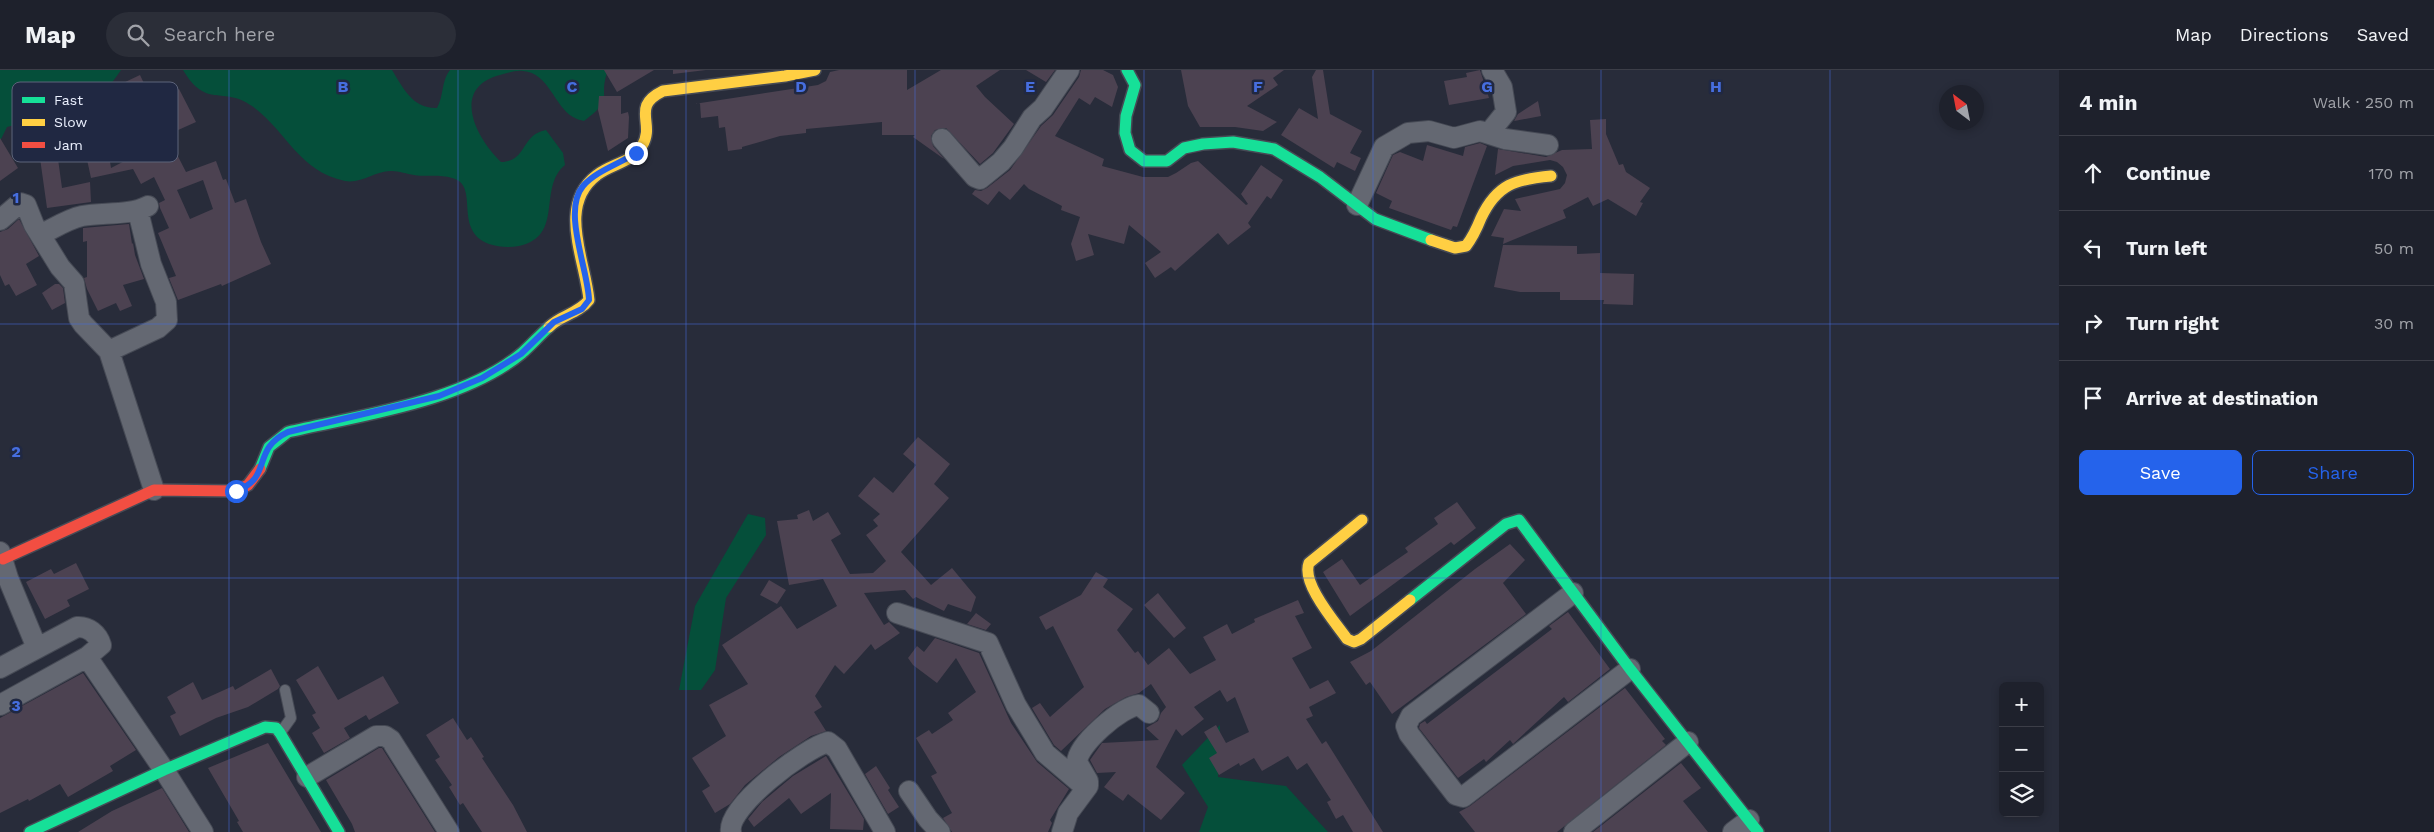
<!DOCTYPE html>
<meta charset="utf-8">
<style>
:root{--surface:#1e212c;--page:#2b2e38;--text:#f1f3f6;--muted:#a1a3a9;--line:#3c3e48;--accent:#2563eb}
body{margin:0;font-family:"Work Sans",sans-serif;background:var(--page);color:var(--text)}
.controls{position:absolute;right:15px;bottom:15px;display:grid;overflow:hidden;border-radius:8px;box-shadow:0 2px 8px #0003}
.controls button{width:45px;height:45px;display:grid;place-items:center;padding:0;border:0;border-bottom:1px solid var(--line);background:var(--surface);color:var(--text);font:25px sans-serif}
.compass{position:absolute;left:1939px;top:15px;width:45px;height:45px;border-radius:50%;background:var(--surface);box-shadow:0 2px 8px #0003;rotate:328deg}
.stop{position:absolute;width:15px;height:15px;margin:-11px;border:4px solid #2563eb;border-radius:50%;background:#fff}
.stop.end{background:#2563eb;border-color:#fff;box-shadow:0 1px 5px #0008}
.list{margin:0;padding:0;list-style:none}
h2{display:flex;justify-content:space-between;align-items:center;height:65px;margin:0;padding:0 20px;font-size:21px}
h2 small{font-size:16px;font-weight:400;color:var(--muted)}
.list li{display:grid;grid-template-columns:32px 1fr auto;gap:15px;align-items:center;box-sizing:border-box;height:75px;padding:0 20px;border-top:1px solid var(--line)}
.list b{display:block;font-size:19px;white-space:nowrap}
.list em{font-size:16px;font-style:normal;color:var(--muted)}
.actions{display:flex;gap:10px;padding:15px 20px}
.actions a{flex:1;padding:11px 0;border:1px solid var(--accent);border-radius:8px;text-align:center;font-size:18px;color:var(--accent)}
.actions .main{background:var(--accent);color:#fff}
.icon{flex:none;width:28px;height:28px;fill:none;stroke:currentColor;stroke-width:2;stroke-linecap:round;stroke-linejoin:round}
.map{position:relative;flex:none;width:2059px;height:762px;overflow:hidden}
header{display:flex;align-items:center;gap:30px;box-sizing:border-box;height:70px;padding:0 25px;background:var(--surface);border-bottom:1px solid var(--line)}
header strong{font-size:24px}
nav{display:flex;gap:28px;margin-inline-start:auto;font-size:18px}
.search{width:350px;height:45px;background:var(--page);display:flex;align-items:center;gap:12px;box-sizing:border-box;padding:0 18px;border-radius:28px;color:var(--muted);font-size:19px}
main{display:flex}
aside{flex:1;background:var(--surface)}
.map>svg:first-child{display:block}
.green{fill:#054f3a}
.building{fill:#4c4251;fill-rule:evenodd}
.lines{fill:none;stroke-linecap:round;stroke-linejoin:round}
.lane-casing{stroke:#464a55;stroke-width:12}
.street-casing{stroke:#464a55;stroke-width:22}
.fast-casing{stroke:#464a55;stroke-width:14}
.slow-casing{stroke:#464a55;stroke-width:14}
.jam-casing{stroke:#464a55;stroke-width:14}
.lane{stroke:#646872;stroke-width:10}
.street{stroke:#646872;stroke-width:20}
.fast{stroke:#16e098;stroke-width:11}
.slow{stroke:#ffcf43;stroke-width:11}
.jam{stroke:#f24e42;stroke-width:11}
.route{stroke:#2563eb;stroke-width:6}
.grid{fill:none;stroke:#466ee0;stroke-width:1;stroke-opacity:0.55}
.key{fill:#202842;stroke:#5d647a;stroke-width:1}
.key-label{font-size:14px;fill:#ebf0fe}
.grid-label{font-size:16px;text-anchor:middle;font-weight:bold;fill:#466ee0;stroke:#202842;stroke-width:5;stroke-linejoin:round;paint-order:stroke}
</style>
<header>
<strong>Map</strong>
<div class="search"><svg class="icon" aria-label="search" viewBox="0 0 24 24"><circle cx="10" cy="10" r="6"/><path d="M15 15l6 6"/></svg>Search here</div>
<nav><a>Map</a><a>Directions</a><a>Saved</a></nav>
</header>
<main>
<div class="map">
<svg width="2059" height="762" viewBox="0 0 2059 762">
<rect width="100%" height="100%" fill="#282c3a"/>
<!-- green -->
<path class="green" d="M0 0H121C116 7 111 16 102 20 88 26 69 13 56 24 44 33 42 49 29 57L18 54 7 57 0 71Z
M183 0H392C403 18 413 39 437 38 444 26 441 11 450 0H608C597 30 616 27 584 51 580 50 576 49 573 47 554 36 549 3 523 1 516 0 508 3 500 5 450 18 476 68 501 92 528 91 520 65 546 60L563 83 565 95C537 118 565 166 519 176 508 178 499 177 489 174 452 160 481 115 452 108 440 104 426 107 414 105 407 104 399 101 392 101 376 100 362 114 345 111 298 101 286 60 252 36 222 15 207 40 183 0Z
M748 444 765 448 766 465 726 528 715 600 701 620H679L695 536Z
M1220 655 1218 707 1286 716 1328 762H1199L1208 737 1182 695Z"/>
<!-- building -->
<path class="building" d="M604 0H654L617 22Z
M673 0H706L673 4Z
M839 0H907V20L941 0H1000L976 16 985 27 1014 54 993 83 980 94 946 58 935 60 931 66 933 76 944 89 913 67 915 65H882V52L806 59V63L780 66 742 77V79L728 81 725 57 719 58 718 46 701 48 700 33 694 34 818 15 826 11 830 2Z
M1026 0H1055L1046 12Z
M1081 0H1103L1113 5 1118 17 1112 37 1095 27 1090 35 1079 28 1055 66 1104 89 1102 96 1143 107H1168L1176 103 1191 93 1198 91 1246 135 1248 134 1241 124 1261 95 1283 110 1271 129 1267 126 1248 153 1251 157 1228 175 1218 163 1175 201 1171 197 1155 208 1145 193 1161 182 1129 155 1124 174 1088 164 1094 185 1076 191 1071 174 1080 147 1061 140 1062 136 1029 119 1024 114 1010 130 999 121 988 135 972 124 975 120 981 121 987 118 1010 100 1041 56 1053 45 1079 7Z
M1181 0H1284L1273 8 1278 15 1247 36 1277 52 1263 61 1235 57H1200L1188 36Z
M1316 0H1323L1330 44 1362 61 1350 83 1361 88 1355 101 1337 92 1334 98 1281 65 1299 38 1318 49 1312 7Z
M1480 0 1489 28 1449 35 1444 11 1467 7 1466 3Z
M140 5 151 28 154 27 155 29 179 19 196 52 167 65 186 102 216 91 223 110 226 109 235 133 246 129 261 172 271 194 222 216 221 214 178 230 169 208 176 206 158 163 169 158 160 138 159 133 165 130 154 107 141 114 133 99 91 108 86 85 58 89 62 118 90 112 91 132 47 138 39 81 52 79 47 42 63 40 67 71 92 61 102 87 109 85 111 98 144 81 130 54 119 59 112 46 132 36 121 14ZM203 110 213 139 190 149 177 120Z
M599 26H621V44L628 42 629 47 628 68 608 81 598 40Z
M1538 31 1541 46 1514 51 1518 44Z
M1606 49V64L1619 95 1623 94 1626 102 1650 118 1640 132 1643 133 1636 146 1608 129 1593 136 1588 127 1563 140 1566 148 1503 174 1504 168 1491 166 1504 139 1521 141 1515 129 1560 119 1565 113 1567 105 1563 97 1557 92 1550 90 1513 96 1495 105 1498 79 1546 87 1562 80 1592 79 1590 50Z
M0 68 18 98 0 111Z
M1480 73 1487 76 1457 157 1453 156 1451 160 1389 138 1392 131 1376 123 1393 85 1400 82 1423 91 1427 75 1463 86 1465 77Z
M19 149 39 186 26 194 37 215 16 226 9 214 5 216 0 205V162L8 159Z
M129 154 132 174 133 173 135 185 144 209 123 215 132 236 120 241 116 233 98 241 87 219 84 208 87 207V171L83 172V158Z
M1503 175 1577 176V184L1600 183V203L1634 204 1633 235 1603 234 1604 230H1560V222H1520L1494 217Z
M55 214H59L63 218 65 233 52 240 42 223Z
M918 367 950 394 934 414 949 428 901 482 931 515 952 498 976 527 971 542 948 534 944 541 916 527 913 529 905 520 864 523 884 555 889 552 900 563 875 580 871 574 844 604 835 595 815 626 822 637 814 642 826 661 811 666 779 687 745 715 730 734 715 743 702 721 710 716 692 688 726 666 709 635 748 614 722 575 781 536 797 559 837 536 823 509 789 515 777 451 798 449 797 445 809 440 813 451 828 442 841 464 831 470 850 504 873 503 886 491 866 465 878 456 873 450 880 444 858 426 874 407 893 423 916 395 903 384Z
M1457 432 1476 458 1454 475 1451 472 1350 546 1323 502 1342 489 1360 515 1408 482 1405 478 1438 454 1434 448Z
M1510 474 1525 490 1503 513 1526 544 1392 644 1370 612 1366 615 1350 592 1371 581 1475 499Z
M76 493 89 519 67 530 70 536 45 549 26 512 51 499 54 504Z
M1096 502 1108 509 1103 517 1133 539 1117 560 1135 583 1138 581 1148 595 1169 578 1190 604 1216 590 1203 567 1227 554 1232 564 1255 552 1254 549 1298 530 1304 543 1295 546 1312 578 1292 588 1310 619 1328 610 1336 623 1309 637 1313 646 1306 649 1322 674 1326 671 1383 762H1353L1343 745 1336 749 1327 732 1331 730 1307 693 1297 700 1288 686 1262 701 1254 688 1240 696 1239 693 1219 705 1209 688 1217 683 1204 662 1216 655 1226 673 1249 662 1235 627 1227 632 1220 620 1194 637 1204 649 1182 666 1176 659 1156 697 1185 723 1161 750 1128 724 1123 731 1104 717 1116 702 1097 703 1090 690 1102 673 1159 670 1146 658 1158 651 1161 643 1166 637 1151 614 1139 623 1126 627 1105 639 1061 681 1054 675 1032 638 1040 633 1050 647 1084 617 1053 556 1046 560 1039 547 1081 525Z
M769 510 786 520 777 534 760 525Z
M1158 523 1186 558 1174 568 1144 535Z
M1568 542 1610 599 1568 632 1564 627 1513 674 1510 670 1486 692 1484 689 1458 708 1419 658 1420 654 1425 651 1427 654 1552 559 1549 556Z
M976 543 991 554 986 560 967 554Z
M935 568 979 583 1011 653 1037 692 1069 719 1050 750 1052 753 1048 762H952L943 748 952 743 931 706 937 703 916 668 929 660 932 664 953 650 948 643 976 622 956 588 937 613 913 595 908 588 917 576 924 582Z
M318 596 338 630 383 606 399 633 369 650 366 645 344 658 350 668 324 683 312 663 320 658 312 645 316 643 296 610Z
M271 599 280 616 278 619 248 637 216 648 180 666 170 646 176 643 167 627 193 612 202 630 233 616 235 620Z
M83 603 136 680 110 696 113 701 68 727 60 714 29 731 28 729 0 743V648Z
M1625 618 1665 669 1662 671 1666 675 1557 762H1475L1459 742 1470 736Z
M453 648 467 670 471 667 484 687 482 688 513 735 527 762H482L463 733 460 735 449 717 452 715 435 690 440 687 426 665Z
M268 673 321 762H243L237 752 239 751 208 698Z
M379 678H382L435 762H355L352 754 326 710Z
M826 686 864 749 863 760 830 759 831 723 801 744 789 728 754 757 748 749 762 732 793 706Z
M1681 693 1701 718 1683 731 1708 762H1593Z
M876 696 890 718 888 720 899 737 888 744 865 704Z
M162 718 189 762H78L112 741Z"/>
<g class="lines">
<defs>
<path id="lane" d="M281 662 291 648 285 620"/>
<path id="street" d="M1489 63 1506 42 1502 17 1492 0
M942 69 975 107 980 109 1001 92 1013 78 1032 48 1043 38 1069 0
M1357 135 1384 77 1408 63 1429 61 1454 68 1480 61 1505 69 1548 75
M0 150 20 133 26 135 34 155 60 197 74 213 79 248 83 254 109 281 154 420
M42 164C54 158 68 149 82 146 103 142 129 146 148 136
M109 281 158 258 167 250 166 232 151 194 138 141
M0 482 8 508 37 578
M1573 523 1411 646 1406 656 1409 664 1456 725 1463 727 1630 599
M897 543 988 573 1016 635 1045 683 1086 718
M87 587 164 700 203 762
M0 598 77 557C88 556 98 564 101 575L87 587 0 635
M307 707 376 666H385L391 670 449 762
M909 721 928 749 940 762
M731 762C726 737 805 678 828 672L837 679 885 762
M1062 762 1068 743 1088 716V711L1077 692C1078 674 1121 637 1139 635L1149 643
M1574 762 1688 672
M1733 762 1749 750"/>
<path id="fast" d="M1127 0 1135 15 1126 46 1125 63 1130 80 1144 91H1167L1184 78 1203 74 1233 72 1274 79 1320 107 1375 149 1431 170
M260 399 269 377 288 362C361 345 463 332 522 283 531 275 540 265 549 257
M1410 530 1506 454 1519 450 1630 599 1758 762
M30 762 164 700 265 657 276 658 280 663 339 762"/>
<path id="slow" d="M1431 170 1455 178 1466 176C1473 167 1477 158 1481 148 1497 114 1516 109 1551 106
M549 257C561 245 578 244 589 230 585 189 557 135 597 105 611 94 633 92 642 76 656 53 630 37 663 21L785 6 815 0
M1362 450 1309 493C1301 513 1335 552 1347 569L1354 572 1361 569 1410 530"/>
<path id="jam" d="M3 489 154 420 236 421 248 415 260 399"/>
</defs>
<!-- lane casing -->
<use href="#lane" class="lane-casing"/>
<!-- street casing -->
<use href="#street" class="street-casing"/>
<!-- fast casing -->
<use href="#fast" class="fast-casing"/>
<!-- slow casing -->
<use href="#slow" class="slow-casing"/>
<!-- jam casing -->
<use href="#jam" class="jam-casing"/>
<!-- lane -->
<use href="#lane" class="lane"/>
<!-- street -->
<use href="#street" class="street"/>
<!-- fast -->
<use href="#fast" class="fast"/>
<!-- slow -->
<use href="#slow" class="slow"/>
<!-- jam -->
<use href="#jam" class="jam"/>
</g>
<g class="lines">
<!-- route -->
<path class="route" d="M236 421C274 407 250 380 288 362L439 326 482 308 521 284 554 252 582 239 589 230C588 199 562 141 583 116 596 101 619 94 636 83"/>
</g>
<!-- grid -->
<path class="grid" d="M229 0V762M458 0V762M686 0V762M915 0V762M1144 0V762M1373 0V762M1601 0V762M1830 0V762M0 254H2059M0 508H2059"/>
<!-- legend -->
<rect x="12" y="12" width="166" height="80" rx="8" class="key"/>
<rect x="22" y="27" width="23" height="6" fill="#16e098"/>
<rect x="22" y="49" width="23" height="7" fill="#ffcf43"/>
<rect x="22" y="72" width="23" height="6" fill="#f24e42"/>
<g class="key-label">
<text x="54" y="35">Fast</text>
<text x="54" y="57">Slow</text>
<text x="54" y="80">Jam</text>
</g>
<g class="grid-label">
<text x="343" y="22">B</text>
<text x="572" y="22">C</text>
<text x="801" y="22">D</text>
<text x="1030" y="22">E</text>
<text x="1258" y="22">F</text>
<text x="1487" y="22">G</text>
<text x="1716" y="22">H</text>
<text x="16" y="133">1</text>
<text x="16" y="387">2</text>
<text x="16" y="641">3</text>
</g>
</svg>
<div class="controls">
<button>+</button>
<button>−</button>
<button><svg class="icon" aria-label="layers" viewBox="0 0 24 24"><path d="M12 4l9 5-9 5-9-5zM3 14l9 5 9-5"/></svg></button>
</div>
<svg class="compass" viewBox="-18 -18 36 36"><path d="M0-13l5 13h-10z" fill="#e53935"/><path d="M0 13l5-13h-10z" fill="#a1a3a9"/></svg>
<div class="stop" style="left:236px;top:421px"></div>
<div class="stop end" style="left:636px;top:83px"></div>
</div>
<aside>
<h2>4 min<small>Walk · 250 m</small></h2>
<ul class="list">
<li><svg class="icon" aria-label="ahead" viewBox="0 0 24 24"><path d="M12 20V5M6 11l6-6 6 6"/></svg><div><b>Continue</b></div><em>170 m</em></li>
<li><svg class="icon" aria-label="left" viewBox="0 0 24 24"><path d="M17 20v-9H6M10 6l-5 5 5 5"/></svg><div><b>Turn left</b></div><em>50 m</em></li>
<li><svg class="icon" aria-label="right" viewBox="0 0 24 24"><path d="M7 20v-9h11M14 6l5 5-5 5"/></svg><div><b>Turn right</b></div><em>30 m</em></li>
<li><svg class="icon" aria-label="arrive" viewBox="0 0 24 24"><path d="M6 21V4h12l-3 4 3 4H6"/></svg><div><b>Arrive at destination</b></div></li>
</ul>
<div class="actions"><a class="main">Save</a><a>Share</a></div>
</aside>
</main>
